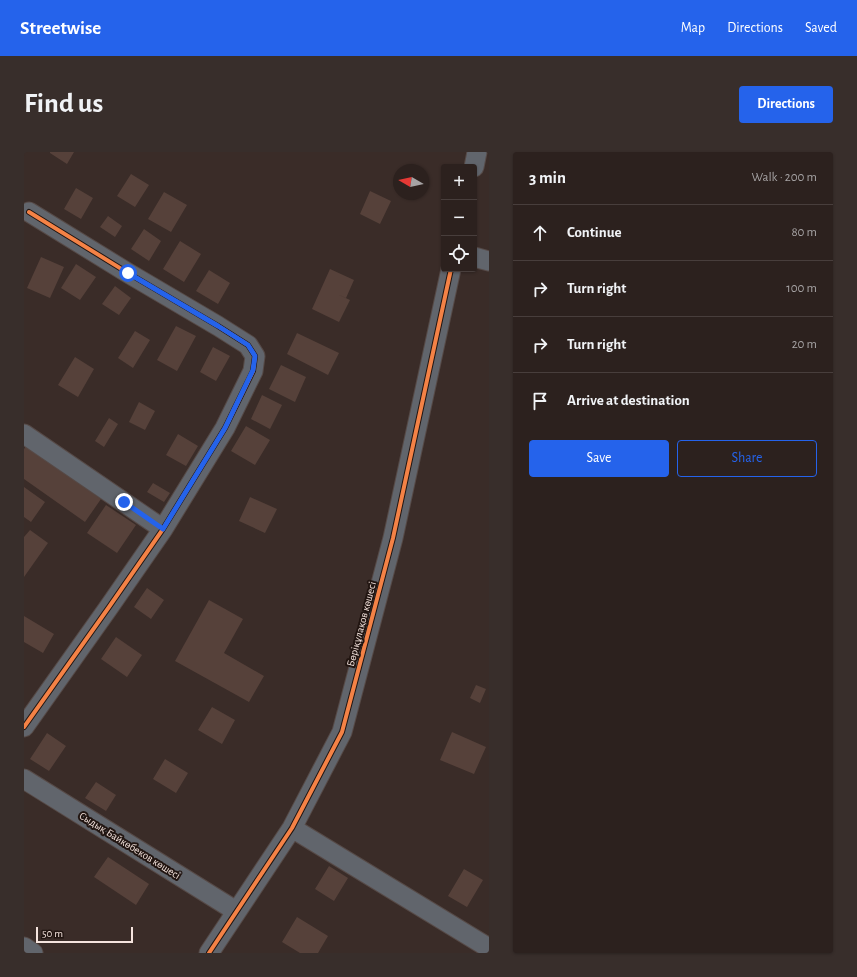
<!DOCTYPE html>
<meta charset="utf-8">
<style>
:root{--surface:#2c211e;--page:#382e2b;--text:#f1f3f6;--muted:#a6a3a4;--line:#483e3c;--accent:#2563eb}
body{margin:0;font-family:"Alegreya Sans",sans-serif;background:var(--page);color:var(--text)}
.controls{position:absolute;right:12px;top:12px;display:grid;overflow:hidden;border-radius:4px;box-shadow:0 1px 3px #0004}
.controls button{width:36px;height:36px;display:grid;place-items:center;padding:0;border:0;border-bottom:1px solid var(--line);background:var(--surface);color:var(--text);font:20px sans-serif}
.compass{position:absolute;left:369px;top:12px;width:36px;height:36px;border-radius:50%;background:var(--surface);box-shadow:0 1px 3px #0004;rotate:279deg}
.scale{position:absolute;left:12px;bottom:10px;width:97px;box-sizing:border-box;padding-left:4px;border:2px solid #f5e4de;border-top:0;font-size:11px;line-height:14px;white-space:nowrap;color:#f5e4de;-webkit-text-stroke:3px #211511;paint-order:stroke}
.stop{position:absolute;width:12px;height:12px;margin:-9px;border:3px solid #2563eb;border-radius:50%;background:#fff}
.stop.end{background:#2563eb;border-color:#fff;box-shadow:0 1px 4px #0008}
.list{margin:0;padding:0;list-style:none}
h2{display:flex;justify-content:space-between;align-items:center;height:52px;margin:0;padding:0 16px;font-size:17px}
h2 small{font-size:13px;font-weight:400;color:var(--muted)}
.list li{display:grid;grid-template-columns:26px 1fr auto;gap:12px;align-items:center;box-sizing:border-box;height:56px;padding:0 16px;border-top:1px solid var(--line)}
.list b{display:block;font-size:15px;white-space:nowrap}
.list em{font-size:13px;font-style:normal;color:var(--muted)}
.actions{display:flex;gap:8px;padding:12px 16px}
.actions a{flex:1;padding:9px 0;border:1px solid var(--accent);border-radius:4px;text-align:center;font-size:14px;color:var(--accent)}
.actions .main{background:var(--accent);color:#fff}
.icon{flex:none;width:22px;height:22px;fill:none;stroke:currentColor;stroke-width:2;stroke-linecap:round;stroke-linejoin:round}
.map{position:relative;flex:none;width:465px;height:801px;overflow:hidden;border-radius:4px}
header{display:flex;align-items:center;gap:24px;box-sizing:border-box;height:56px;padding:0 20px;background:var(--accent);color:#fff}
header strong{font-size:19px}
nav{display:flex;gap:22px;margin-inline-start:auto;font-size:14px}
.intro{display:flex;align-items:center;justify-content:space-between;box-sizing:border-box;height:96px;padding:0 24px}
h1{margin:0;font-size:28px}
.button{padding:10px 18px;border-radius:4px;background:var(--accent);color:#fff;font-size:14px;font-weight:700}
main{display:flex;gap:24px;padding:0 24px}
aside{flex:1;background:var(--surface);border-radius:4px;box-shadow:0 1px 3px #0004}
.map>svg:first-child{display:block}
.building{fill:#56413a}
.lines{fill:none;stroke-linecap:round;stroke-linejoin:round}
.minor-casing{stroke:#564a47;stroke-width:21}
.minor{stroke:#61656c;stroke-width:19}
.cycleway-casing{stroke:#211511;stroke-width:6}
.cycleway{stroke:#f48246;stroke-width:4}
.route{stroke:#2563eb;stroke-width:5}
.labels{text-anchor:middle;stroke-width:4;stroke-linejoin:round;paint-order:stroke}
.street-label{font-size:11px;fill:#f5e4de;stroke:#211511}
</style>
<header>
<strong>Streetwise</strong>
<nav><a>Map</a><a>Directions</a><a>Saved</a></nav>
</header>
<div class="intro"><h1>Find us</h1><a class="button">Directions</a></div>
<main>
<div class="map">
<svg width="465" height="801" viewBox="0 0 465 801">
<rect width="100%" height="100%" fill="#3a2c28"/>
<!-- building -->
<path class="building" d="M26 0H50L43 12 26 1Z
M107 22 125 33 111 55 93 44Z
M52 36 69 46 57 67 40 57Z
M346 39 367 49 356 72 336 62Z
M140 40 163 53 147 80 124 67Z
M84 64 98 74 91 85 76 75Z
M120 77 137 89 125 109 107 97Z
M156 89 177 102 160 130 139 117Z
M17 105 40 115 26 146 3 136Z
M52 112 72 125 56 148 37 136Z
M306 117 330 128 322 146 313 142 326 148 315 170 288 157Z
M185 118 206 131 194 152 172 139Z
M91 134 107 146 95 163 78 152Z
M152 174 172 184 153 219 133 208Z
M111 179 126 188 109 216 94 206Z
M273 181 315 201 304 223 263 202Z
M189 195 206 204 192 229 176 220Z
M51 205 70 217 54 245 34 233Z
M257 213 282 225 271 250 245 237Z
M238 243 258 253 246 277 227 267Z
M115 250 131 259 121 278 105 270Z
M85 266 94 272 80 295 71 289Z
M222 274 246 288 231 313 207 299Z
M154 282 174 294 162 314 142 303Z
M2 294 77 347 61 370 0 327V297Z
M129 331 146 341 140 350 123 340Z
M0 335 21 350 7 370 0 365Z
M226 345 253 357 241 381 215 369Z
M82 353 112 373 93 401 63 381Z
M6 378 24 391 0 425V385Z
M123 436 140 448 127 467 110 455Z
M185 448 219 467 200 501 240 524 225 550 151 509Z
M0 464 30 482 19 501 0 490Z
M92 485 118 503 103 525 77 507Z
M452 533 462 537 456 551 446 546Z
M188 555 211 568 198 592 174 578Z
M428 580 462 595 450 622 416 608Z
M23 581 42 594 25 619 6 607Z
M141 607 164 621 152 641 129 627Z
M72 630 92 643 82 659 61 646Z
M84 705 125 732 112 753 70 725Z
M305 714 324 726 310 749 291 737Z
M440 717 459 728 443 755 424 744Z
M273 765 304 784 294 801H276L258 790Z"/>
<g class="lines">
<defs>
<path id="minor" d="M450 15 453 0
M450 105 465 109
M0 282 139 377
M0 575 85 455 139 377 201 276 229 219 231 204 224 193 194 174 104 121 5 60
M0 627 212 759
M268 676 465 796
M0 795 9 801
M185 801 268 676 318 580 369 386 427 117"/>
</defs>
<!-- minor casing -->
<use href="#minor" class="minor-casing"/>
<!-- minor -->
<use href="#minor" class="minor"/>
<defs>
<path id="cycleway" d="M0 575 85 455 139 377 201 276 229 219 231 204 224 193 194 174 104 121 5 60
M185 801 268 676 318 580 369 386 427 117"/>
</defs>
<!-- cycleway casing -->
<use href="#cycleway" class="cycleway-casing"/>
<!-- cycleway -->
<use href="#cycleway" class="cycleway"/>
</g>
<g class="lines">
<!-- route -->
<path class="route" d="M100 350 139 377 201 276 229 218 231 204 224 193 194 174 104 121"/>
</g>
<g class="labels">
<!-- street labels -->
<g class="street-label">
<text transform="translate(337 472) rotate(-75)" y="4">Бөріқұлақов көшесі</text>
<text transform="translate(106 693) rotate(32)" y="4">Сыдық Байкөбеков көшесі</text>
</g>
</g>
</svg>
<div class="controls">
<button>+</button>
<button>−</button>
<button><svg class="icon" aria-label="locate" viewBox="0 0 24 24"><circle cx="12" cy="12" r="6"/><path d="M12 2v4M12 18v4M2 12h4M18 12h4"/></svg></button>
</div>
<svg class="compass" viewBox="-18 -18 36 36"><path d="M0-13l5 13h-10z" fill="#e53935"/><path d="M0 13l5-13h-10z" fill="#a6a3a4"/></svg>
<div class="scale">50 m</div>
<div class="stop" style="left:104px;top:121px"></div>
<div class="stop end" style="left:100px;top:350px"></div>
</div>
<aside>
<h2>3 min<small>Walk · 200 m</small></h2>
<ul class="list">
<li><svg class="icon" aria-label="ahead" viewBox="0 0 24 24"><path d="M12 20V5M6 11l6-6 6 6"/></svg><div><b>Continue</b></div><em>80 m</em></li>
<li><svg class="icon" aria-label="right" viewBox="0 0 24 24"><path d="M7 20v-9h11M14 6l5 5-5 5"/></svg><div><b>Turn right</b></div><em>100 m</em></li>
<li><svg class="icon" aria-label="right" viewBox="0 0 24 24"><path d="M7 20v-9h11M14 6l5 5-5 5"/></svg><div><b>Turn right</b></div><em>20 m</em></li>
<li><svg class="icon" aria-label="arrive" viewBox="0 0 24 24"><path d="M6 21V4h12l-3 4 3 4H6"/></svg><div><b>Arrive at destination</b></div></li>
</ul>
<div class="actions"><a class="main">Save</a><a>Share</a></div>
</aside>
</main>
